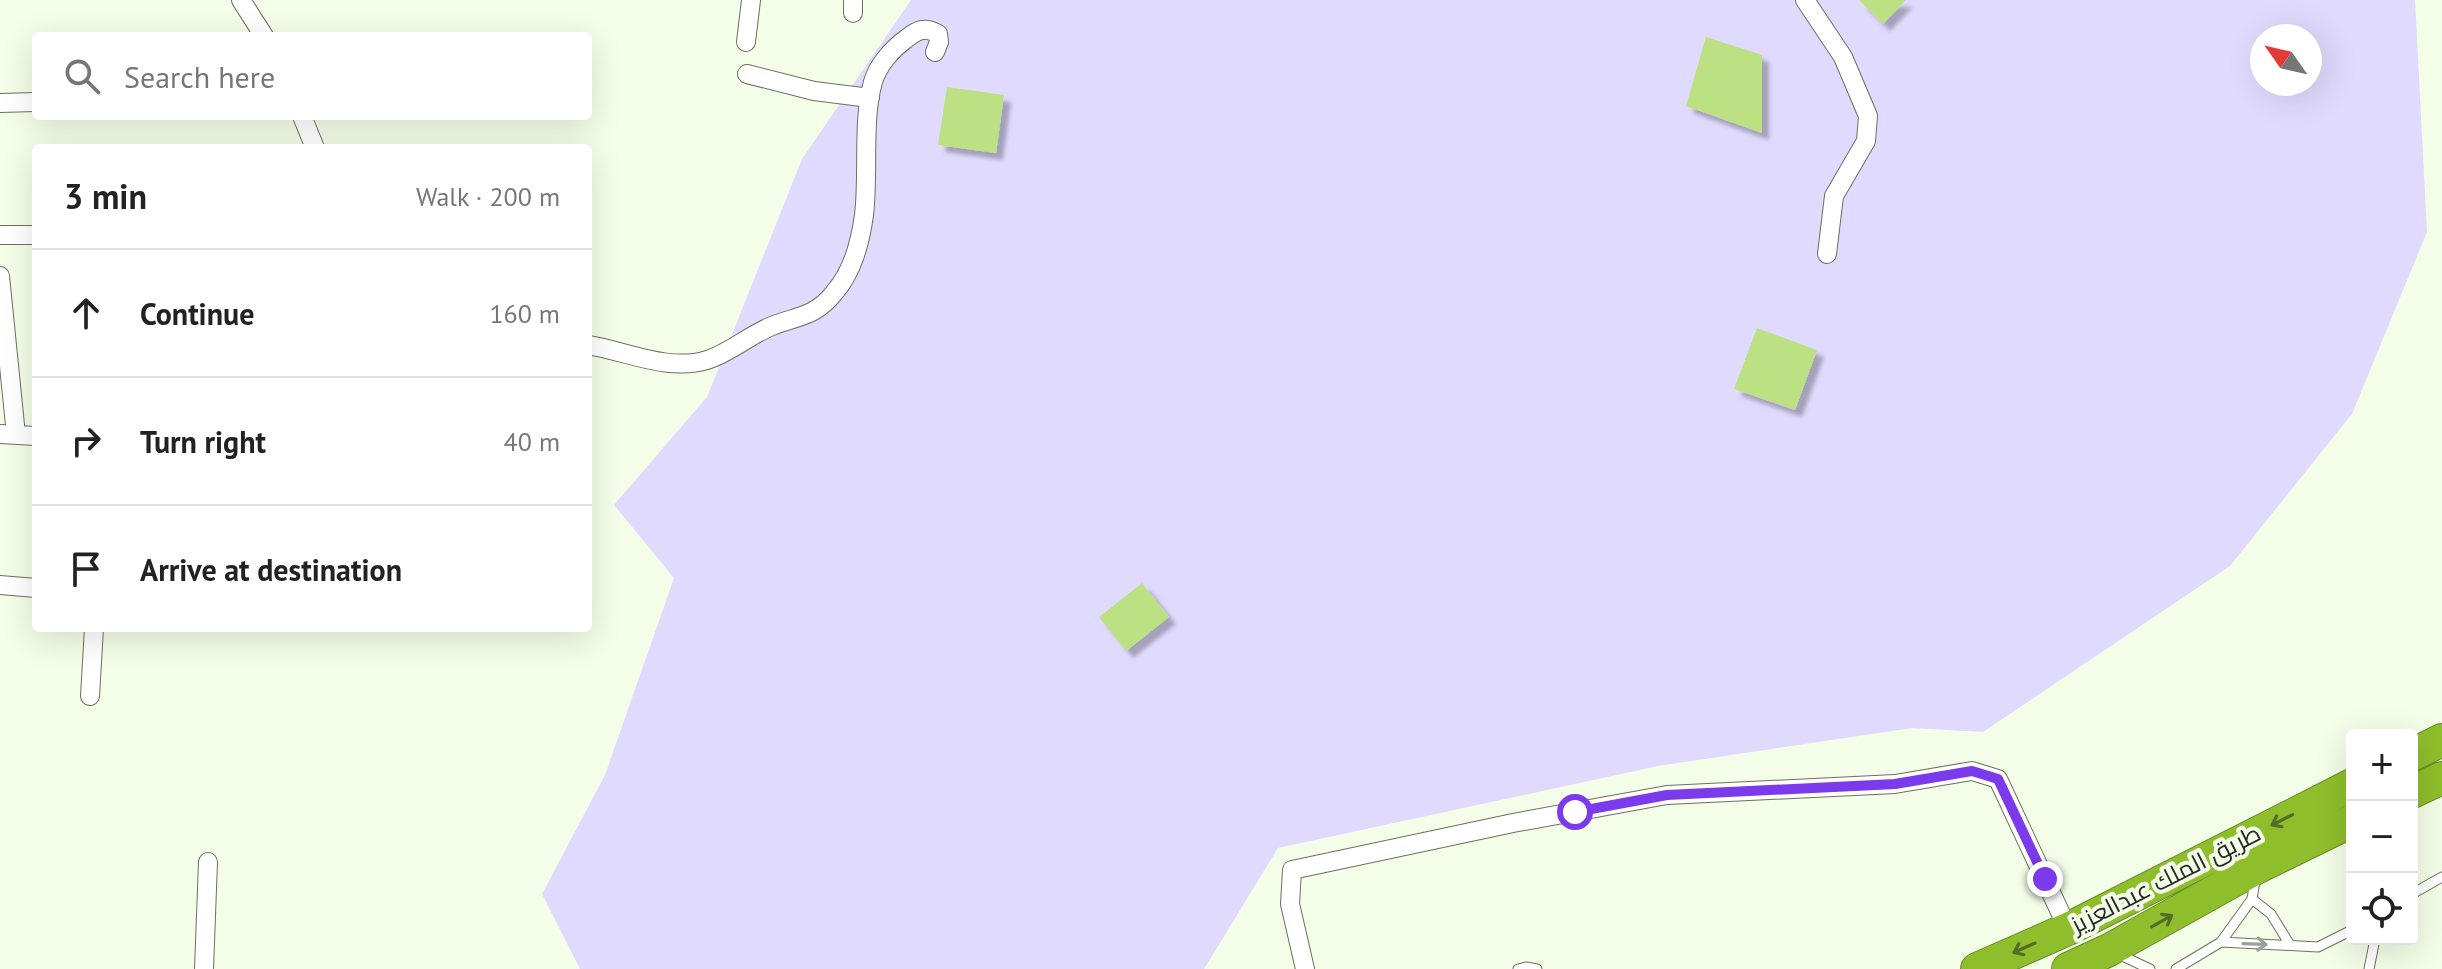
<!DOCTYPE html>
<meta charset="utf-8">
<style>
:root{--surface:#fff;--page:#f6f6f6;--text:#222;--muted:#767676;--line:#e0e0e0}
body{margin:0;font-family:"PT Sans",Cairo,sans-serif;background:var(--page);color:var(--text)}
.controls{position:absolute;right:24px;bottom:24px;display:grid;overflow:hidden;border-radius:8px;box-shadow:0 8px 32px #0002}
.controls button{width:72px;height:72px;display:grid;place-items:center;padding:0;border:0;border-bottom:2px solid var(--line);background:var(--surface);color:var(--text);font:40px sans-serif}
.compass{position:absolute;left:2250px;top:24px;width:72px;height:72px;border-radius:50%;background:var(--surface);box-shadow:0 8px 32px #0002;rotate:304deg}
.stop{position:absolute;width:24px;height:24px;margin:-18px;border:6px solid #7c3aed;border-radius:50%;background:#fff}
.stop.end{background:#7c3aed;border-color:#fff;box-shadow:0 2px 8px #0008}
.list{margin:0;padding:0;list-style:none}
h2{display:flex;justify-content:space-between;align-items:center;height:104px;margin:0;padding:0 32px;font-size:34px}
h2 small{font-size:26px;font-weight:400;color:var(--muted)}
.list li{display:grid;grid-template-columns:52px 1fr auto;gap:24px;align-items:center;box-sizing:border-box;height:128px;padding:0 32px;border-top:2px solid var(--line)}
.list b{display:block;font-size:30px;white-space:nowrap}
.list em{font-size:26px;font-style:normal;color:var(--muted)}
.icon{flex:none;width:44px;height:44px;fill:none;stroke:currentColor;stroke-width:2;stroke-linecap:round;stroke-linejoin:round}
.map{position:relative;flex:none;width:2442px;height:969px;overflow:hidden}
.search{position:absolute;background:var(--surface);box-shadow:0 8px 32px #0002;left:32px;top:32px;width:560px;height:88px;display:flex;align-items:center;gap:20px;box-sizing:border-box;padding:0 28px;border-radius:8px;color:var(--muted);font-size:30px}
.panel{position:absolute;background:var(--surface);box-shadow:0 8px 32px #0002;left:32px;top:144px;width:560px;height:488px;border-radius:8px}
.map>svg:first-child{display:block}
.grass{fill:#e0dbfe;fill-rule:evenodd}
.building{fill:#bbe182;filter:url(#shadow)}
.lines{fill:none;stroke-linecap:round;stroke-linejoin:round}
.lane-casing{stroke:#69725e;stroke-width:11}
.street-casing{stroke:#69725e;stroke-width:20}
.highway-casing{stroke:#698a28;stroke-width:34}
.lane{stroke:#fff;stroke-width:9}
.street{stroke:#fff;stroke-width:18}
.highway{stroke:#8ebe2b;stroke-width:32}
.oneway{stroke:#546c26}
.oneway2{stroke:#9d9f9b}
.route{stroke:#7c3aed;stroke-width:10}
.labels{text-anchor:middle;stroke-width:8;stroke-linejoin:round;paint-order:stroke}
.street-label{font-size:24px;fill:#252921;stroke:#f3fde7}
</style>
<div class="map">
<svg width="2442" height="969" viewBox="0 0 2442 969">
<defs>
<filter id="shadow"><feDropShadow dx="7" dy="7" stdDeviation="2" flood-color="#0004"/></filter>
</defs>
<rect width="100%" height="100%" fill="#f3fde7"/>
<!-- grass -->
<path class="grass" d="M911 0H2415L2427 232 2352 414 2230 566 1983 732 1912 728 1658 766 1278 848 1204 969H580L542 894 605 775 674 578 614 505 707 397 802 159ZM2262 36H2310V84H2262Z"/>
<!-- building -->
<path class="building" d="M1859 0H1906L1883 24Z
M1706 37 1762 55V133L1686 106Z
M947 87 1004 95 996 153 938 145Z
M1757 328 1817 350 1795 410 1734 389Z
M1142 583 1169 617 1126 651 1099 617Z"/>
<g class="lines">
<defs>
<path id="lane" d="M2256 875 2252 899 2271 914 2290 945
M2412 894 2442 877
M2221 942 2318 947 2352 930
M2116 953 2150 969
M1518 969 1526 967 1537 969
M2176 969 2221 942 2252 899
M2369 969 2375 939"/>
<path id="street" d="M241 0 264 36
M1805 0 1843 57 1868 116 1866 141 1834 196 1827 254
M853 13V0
M746 42 751 0
M747 74 814 91 870 98
M0 103 36 102
M302 116 315 148
M0 235H36
M0 276 16 435
M588 345C626 351 668 372 707 360 730 353 749 335 772 326 797 316 815 317 834 293 853 271 860 243 864 215 869 174 862 120 873 82 878 65 892 49 906 39 917 30 925 26 938 34L939 42 935 52
M0 434 36 436
M0 585 36 588
M90 696 94 628
M204 969 208 862
M1305 969 1290 904 1292 870 1513 823 1667 795 1895 784 1972 771 1998 779 2068 929"/>
<path id="highway" d="M2412 755 2442 740
M2412 792 2442 778
M1977 969 2068 929 2352 785
M2068 969 2109 950 2258 867 2352 821"/>
</defs>
<!-- lane casing -->
<use href="#lane" class="lane-casing"/>
<!-- street casing -->
<use href="#street" class="street-casing"/>
<!-- highway casing -->
<use href="#highway" class="highway-casing"/>
<!-- lane -->
<use href="#lane" class="lane"/>
<!-- street -->
<use href="#street" class="street"/>
<!-- highway -->
<use href="#highway" class="highway"/>
</g>
<!-- one-way arrows -->
<defs><path id="oneway-shaft" d="M-6 0H5M1.5-3L5.5 0L1.5 3" fill="none" stroke-width="1.6" stroke-linecap="round" stroke-linejoin="round" transform="scale(2)"/></defs>
<g class="oneway">
<use href="#oneway-shaft" transform="translate(2282 820) rotate(153)"/>
<use href="#oneway-shaft" transform="translate(2162 921) rotate(-29)"/>
<use href="#oneway-shaft" transform="translate(2024 948) rotate(156)"/>
</g>
<use class="oneway2" href="#oneway-shaft" transform="translate(2255 944) rotate(2)"/>
<g class="lines">
<!-- route -->
<path class="route" d="M1575 812 1667 795 1895 784 1972 771 1998 779 2045 879"/>
</g>
<g class="labels">
<!-- street labels -->
<g class="street-label">
<text transform="translate(2166 879) rotate(-27)" y="8">طريق الملك عبدالعزيز</text>
</g>
</g>
</svg>
<div class="controls">
<button>+</button>
<button>−</button>
<button><svg class="icon" aria-label="locate" viewBox="0 0 24 24"><circle cx="12" cy="12" r="6"/><path d="M12 2v4M12 18v4M2 12h4M18 12h4"/></svg></button>
</div>
<svg class="compass" viewBox="-18 -18 36 36"><path d="M0-13l5 13h-10z" fill="#e53935"/><path d="M0 13l5-13h-10z" fill="#767676"/></svg>
<div class="stop" style="left:1575px;top:812px"></div>
<div class="stop end" style="left:2045px;top:879px"></div>
<div class="search"><svg class="icon" aria-label="search" viewBox="0 0 24 24"><circle cx="10" cy="10" r="6"/><path d="M15 15l6 6"/></svg>Search here</div>
<section class="panel">
<h2>3 min<small>Walk · 200 m</small></h2>
<ul class="list">
<li><svg class="icon" aria-label="ahead" viewBox="0 0 24 24"><path d="M12 20V5M6 11l6-6 6 6"/></svg><div><b>Continue</b></div><em>160 m</em></li>
<li><svg class="icon" aria-label="right" viewBox="0 0 24 24"><path d="M7 20v-9h11M14 6l5 5-5 5"/></svg><div><b>Turn right</b></div><em>40 m</em></li>
<li><svg class="icon" aria-label="arrive" viewBox="0 0 24 24"><path d="M6 21V4h12l-3 4 3 4H6"/></svg><div><b>Arrive at destination</b></div></li>
</ul>
</section>
</div>
